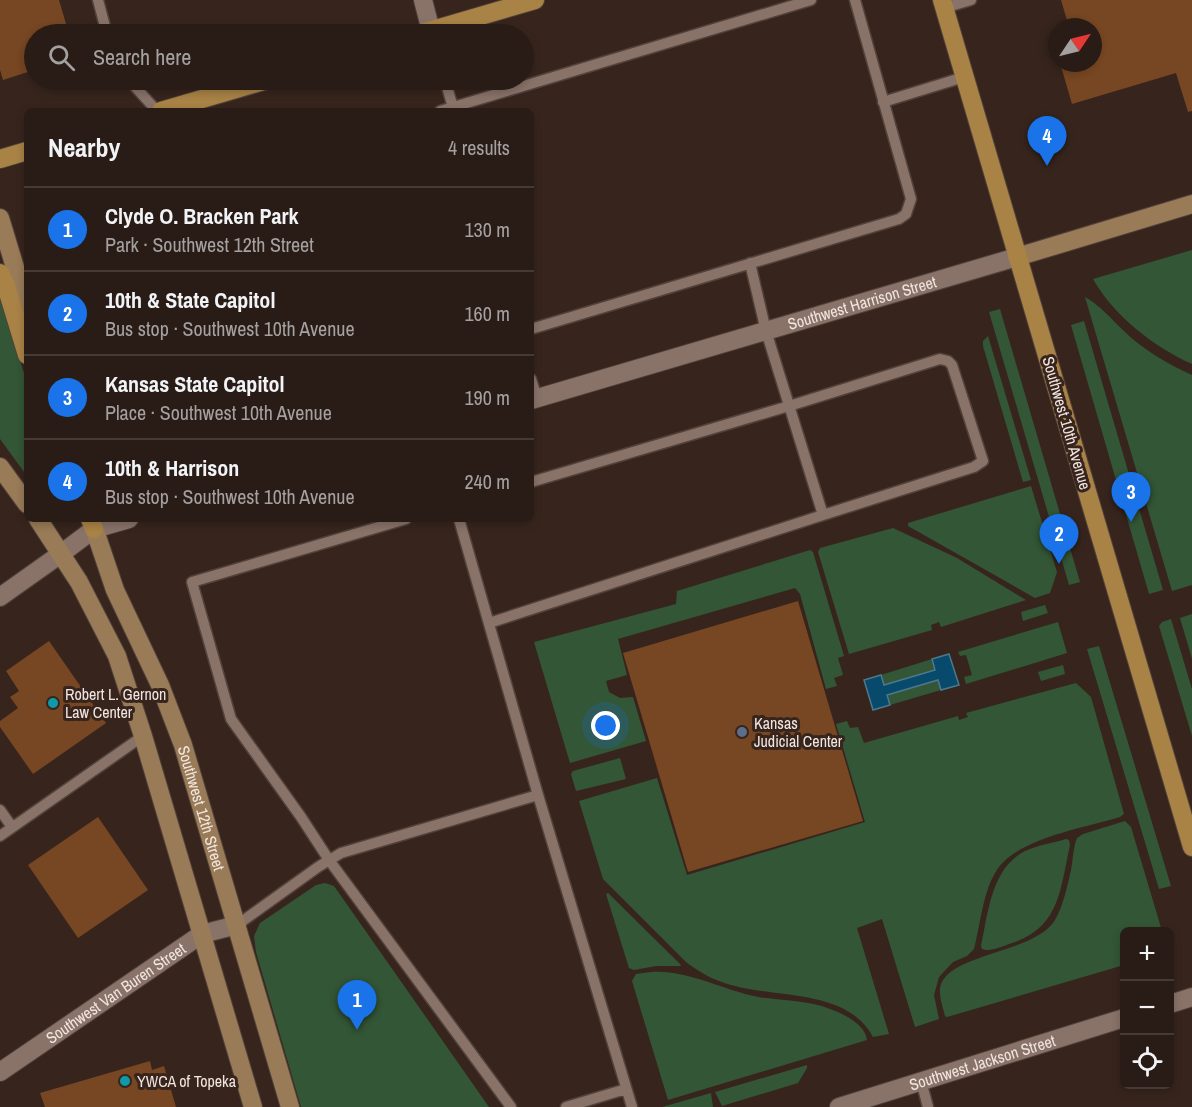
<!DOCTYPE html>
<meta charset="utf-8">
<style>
:root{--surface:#291c16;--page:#31251f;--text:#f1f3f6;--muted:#a5a1a1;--line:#453a35;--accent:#1a73e8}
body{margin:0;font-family:"Archivo Narrow",sans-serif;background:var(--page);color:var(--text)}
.controls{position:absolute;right:18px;bottom:18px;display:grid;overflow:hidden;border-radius:9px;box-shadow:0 3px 9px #0003}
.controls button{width:54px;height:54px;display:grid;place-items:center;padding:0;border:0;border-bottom:2px solid var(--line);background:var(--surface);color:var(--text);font:30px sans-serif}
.compass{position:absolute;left:1048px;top:18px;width:54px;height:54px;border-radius:50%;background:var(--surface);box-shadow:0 3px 9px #0003;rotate:55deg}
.you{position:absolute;left:606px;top:726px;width:21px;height:21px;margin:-15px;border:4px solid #fff;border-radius:50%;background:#1a73e8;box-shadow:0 0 0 9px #1a73e833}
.badge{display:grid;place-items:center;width:39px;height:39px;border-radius:50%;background:var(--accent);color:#fff;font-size:20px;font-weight:700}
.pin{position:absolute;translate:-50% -50px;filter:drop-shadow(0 2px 3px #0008)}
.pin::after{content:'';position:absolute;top:32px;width:21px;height:18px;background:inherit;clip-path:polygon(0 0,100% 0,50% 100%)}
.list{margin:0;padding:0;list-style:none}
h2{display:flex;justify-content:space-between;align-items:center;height:78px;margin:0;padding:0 24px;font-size:26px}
h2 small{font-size:20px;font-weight:400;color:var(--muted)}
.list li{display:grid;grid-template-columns:39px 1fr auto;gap:18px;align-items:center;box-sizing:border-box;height:84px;padding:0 24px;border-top:2px solid var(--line)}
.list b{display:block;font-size:22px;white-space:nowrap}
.list p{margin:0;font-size:20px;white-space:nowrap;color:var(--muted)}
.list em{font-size:20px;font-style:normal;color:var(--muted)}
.icon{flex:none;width:33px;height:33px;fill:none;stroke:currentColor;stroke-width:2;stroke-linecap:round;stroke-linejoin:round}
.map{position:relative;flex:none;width:1192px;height:1107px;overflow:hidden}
.search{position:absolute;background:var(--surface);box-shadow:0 3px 9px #0003;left:24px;top:24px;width:510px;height:66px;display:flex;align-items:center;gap:15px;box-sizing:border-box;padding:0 21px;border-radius:33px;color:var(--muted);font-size:22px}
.panel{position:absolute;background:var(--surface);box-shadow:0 3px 9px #0003;left:24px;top:108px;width:510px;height:414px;border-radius:9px}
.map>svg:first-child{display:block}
.green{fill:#335636}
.water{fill:#074a6c;stroke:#4d788e;stroke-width:1.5}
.building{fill:#774622}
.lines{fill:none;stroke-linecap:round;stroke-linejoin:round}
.service-casing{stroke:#51423b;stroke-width:13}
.minor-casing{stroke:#51423b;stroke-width:20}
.tertiary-casing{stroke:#51423b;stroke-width:20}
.secondary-casing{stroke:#51423b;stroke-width:20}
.primary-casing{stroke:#51423b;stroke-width:20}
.service{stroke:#897369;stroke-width:10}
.minor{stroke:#897369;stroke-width:18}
.tertiary{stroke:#897369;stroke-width:18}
.secondary{stroke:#997b57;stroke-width:18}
.primary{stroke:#a98345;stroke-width:18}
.culture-dot{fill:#0f9aa8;stroke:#37251d;stroke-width:2}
.service-dot{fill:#5c6f8a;stroke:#37251d;stroke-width:2}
.labels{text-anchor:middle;stroke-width:6;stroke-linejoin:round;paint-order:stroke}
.street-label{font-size:16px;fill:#f1e5df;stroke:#37251d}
.poi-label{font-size:16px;fill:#f1e5df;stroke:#37251d;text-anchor:start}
</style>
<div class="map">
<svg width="1192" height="1107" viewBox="0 0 1192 1107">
<rect width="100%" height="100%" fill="#37251d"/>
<!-- green -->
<path class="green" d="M1192 250V364C1154 347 1114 316 1093 279Z
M0 295 27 383V476L0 439Z
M1085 297C1101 306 1111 319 1124 331 1143 350 1168 364 1192 375V585L1172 591Z
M1000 309 1080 582 1069 585 989 312Z
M1084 321 1163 590 1149 594 1071 325Z
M988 336 1031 480 1023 482 983 346V341Z
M1031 486 1057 572 1050 593 1035 598 908 526V523Z
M893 528 957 558 1026 600 941 627 939 622 931 625 932 630 849 654 818 552 820 548Z
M810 550 813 552 844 656 838 658 843 675 834 678 837 686 826 689 800 594 795 588 618 639 627 675 606 681 609 692 620 698 633 697 646 741 570 763 534 642 676 604 677 591Z
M1045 605 1048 613 1023 621 1021 612Z
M1192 614V659L1180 618Z
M1171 619 1192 689V736L1159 626 1162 622Z
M1058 622 1067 653 966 684 964 677 972 675 966 655 960 656 958 652Z
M1099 646 1171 886 1159 889 1087 649Z
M932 659 935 670 883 685 881 675Z
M1063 665 1065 674 1041 681 1038 672Z
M938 680 941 690 890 705 887 695Z
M1076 683 1091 697 1124 814 1120 817C1084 828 1013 839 995 873 983 893 980 926 974 949L967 956 953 962 939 977 934 995 939 1019 915 1027 882 919 857 928 889 1034 873 1037C848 990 780 998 735 986 717 982 700 973 686 962L603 879 579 801 657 778 687 875 865 822 836 724 847 721 850 728 858 727 864 743 958 716 959 720 968 717 966 713Z
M620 758 626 779 576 791 571 774 573 771Z
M1125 821 1131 827 1162 931 1124 932V965L947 1017 945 1016C943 1007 939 997 940 988 946 954 1029 954 1053 923 1062 911 1068 884 1071 870 1073 860 1073 848 1077 838L1083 834Z
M1066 839 1069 840 1070 845C1060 890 1060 929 1009 944 1001 947 990 952 982 949L981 946C988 914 991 868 1025 851 1038 845 1053 843 1066 839Z
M325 883 334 886 489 1107H301L256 952 254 936 260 923 316 885Z
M608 893 680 964 681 966H656L634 970 629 968 606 894Z
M651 972C689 970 722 990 758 997 782 1001 807 1000 830 1009 844 1014 865 1024 867 1040L668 1100 632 981 636 974Z
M807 1065V1068L798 1083 722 1106 715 1092Z
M711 1093 713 1107H662Z"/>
<!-- water -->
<path class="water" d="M949 654 959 685 941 690 938 680 887 695 890 705 873 710 864 680 881 675 884 685 935 670 932 659Z"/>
<!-- building -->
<path class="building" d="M0 0H59L69 34H34V70L3 80 0 70Z
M1061 0H1192V111L1188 112 1176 73 1072 104 1060 63H1093V27H1069Z
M798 601 863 821 688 872 623 653Z
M49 641 106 723 33 774 0 727V721L18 708 10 697 19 691 6 671Z
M98 817 148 890 78 938 28 865Z
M150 1061 152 1070 164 1066 176 1107H45L40 1093Z"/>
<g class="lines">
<defs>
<path id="service" d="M98 0 107 34
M944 8 971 0
M129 80 157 111
M445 80 454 111
M883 102 964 77
M440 111 811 0
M531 329 899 219 906 214 911 199 855 0
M531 379 537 398
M531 482 789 406 940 359 948 361 952 365 983 461 974 467 823 515
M406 519 192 582 231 719 301 817 329 860 511 1107
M459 519 538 795 632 1107
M489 623 823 515 766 331 750 263
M0 810 12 827
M0 836 143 736
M237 925 318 867 341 853 538 795
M921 1081 928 1107
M566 1107 626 1089"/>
<g id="minor">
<path d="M423 0 431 31"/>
<path d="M0 597 62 553"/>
<path id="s1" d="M0 1072 202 934 237 925"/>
</g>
<g id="tertiary">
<path id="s2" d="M531 400 1017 257"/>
<path d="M62 553 94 529 129 519"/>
<path d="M1170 1004 1192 997"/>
<path id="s3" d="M839 1107 1124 1018"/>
</g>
<g id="secondary">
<path d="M0 218 27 307"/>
<path d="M1017 257 1192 204"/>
<path d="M0 467 27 504"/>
<path d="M38 519 79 582 117 656 143 736 253 1107"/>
<path id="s4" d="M91 519 115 590 160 685 183 745 290 1107"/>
</g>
<path id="primary" d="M942 0 1192 847
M419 34 535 0
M161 111 267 80
M0 159 27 151
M0 273 5 283 27 355
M90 519 94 529"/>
</defs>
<!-- service casing -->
<use href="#service" class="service-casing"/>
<!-- minor casing -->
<use href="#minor" class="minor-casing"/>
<!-- tertiary casing -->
<use href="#tertiary" class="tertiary-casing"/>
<!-- secondary casing -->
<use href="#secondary" class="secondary-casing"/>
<!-- primary casing -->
<use href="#primary" class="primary-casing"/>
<!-- service -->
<use href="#service" class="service"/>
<!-- minor -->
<use href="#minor" class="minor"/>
<!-- tertiary -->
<use href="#tertiary" class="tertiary"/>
<!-- secondary -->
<use href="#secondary" class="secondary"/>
<!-- primary -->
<use href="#primary" class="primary"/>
</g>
<!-- markers -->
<g class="culture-dot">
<circle cx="53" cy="703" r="6"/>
<circle cx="125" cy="1081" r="6"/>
</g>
<circle class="service-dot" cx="742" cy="732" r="6"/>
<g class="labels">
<!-- street labels -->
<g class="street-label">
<text dy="6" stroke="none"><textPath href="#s2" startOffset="345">Southwest Harrison Street</textPath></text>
<text transform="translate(1067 423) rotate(74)" y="6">Southwest 10th Avenue</text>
<text dy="6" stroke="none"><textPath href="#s4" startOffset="310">Southwest 12th Street</textPath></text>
<text dy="6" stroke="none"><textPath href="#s1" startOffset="140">Southwest Van Buren Street</textPath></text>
<text dy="6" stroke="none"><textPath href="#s3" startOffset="150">Southwest Jackson Street</textPath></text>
</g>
<!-- poi labels -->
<g class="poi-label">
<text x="65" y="700">Robert L. Gernon<tspan x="65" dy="18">Law Center</tspan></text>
<text x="754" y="729">Kansas<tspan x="754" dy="18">Judicial Center</tspan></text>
<text x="137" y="1087">YWCA of Topeka</text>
</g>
</g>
</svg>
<div class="controls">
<button>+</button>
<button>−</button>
<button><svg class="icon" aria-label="locate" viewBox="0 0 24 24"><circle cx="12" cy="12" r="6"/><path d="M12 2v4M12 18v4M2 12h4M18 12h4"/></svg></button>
</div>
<svg class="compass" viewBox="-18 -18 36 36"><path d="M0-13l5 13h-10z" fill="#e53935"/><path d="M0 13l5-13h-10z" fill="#a5a1a1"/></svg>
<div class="you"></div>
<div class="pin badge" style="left:357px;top:1030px">1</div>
<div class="pin badge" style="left:1059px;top:564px">2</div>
<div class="pin badge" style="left:1131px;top:522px">3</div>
<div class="pin badge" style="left:1047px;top:166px">4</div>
<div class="search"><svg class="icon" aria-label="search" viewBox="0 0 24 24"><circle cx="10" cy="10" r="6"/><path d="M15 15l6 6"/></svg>Search here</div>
<section class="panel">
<h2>Nearby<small>4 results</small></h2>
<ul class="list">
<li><span class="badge">1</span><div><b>Clyde O. Bracken Park</b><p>Park · Southwest 12th Street</p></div><em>130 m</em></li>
<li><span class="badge">2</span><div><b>10th &amp; State Capitol</b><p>Bus stop · Southwest 10th Avenue</p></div><em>160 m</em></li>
<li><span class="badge">3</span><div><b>Kansas State Capitol</b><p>Place · Southwest 10th Avenue</p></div><em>190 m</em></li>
<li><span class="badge">4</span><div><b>10th &amp; Harrison</b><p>Bus stop · Southwest 10th Avenue</p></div><em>240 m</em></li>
</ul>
</section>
</div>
